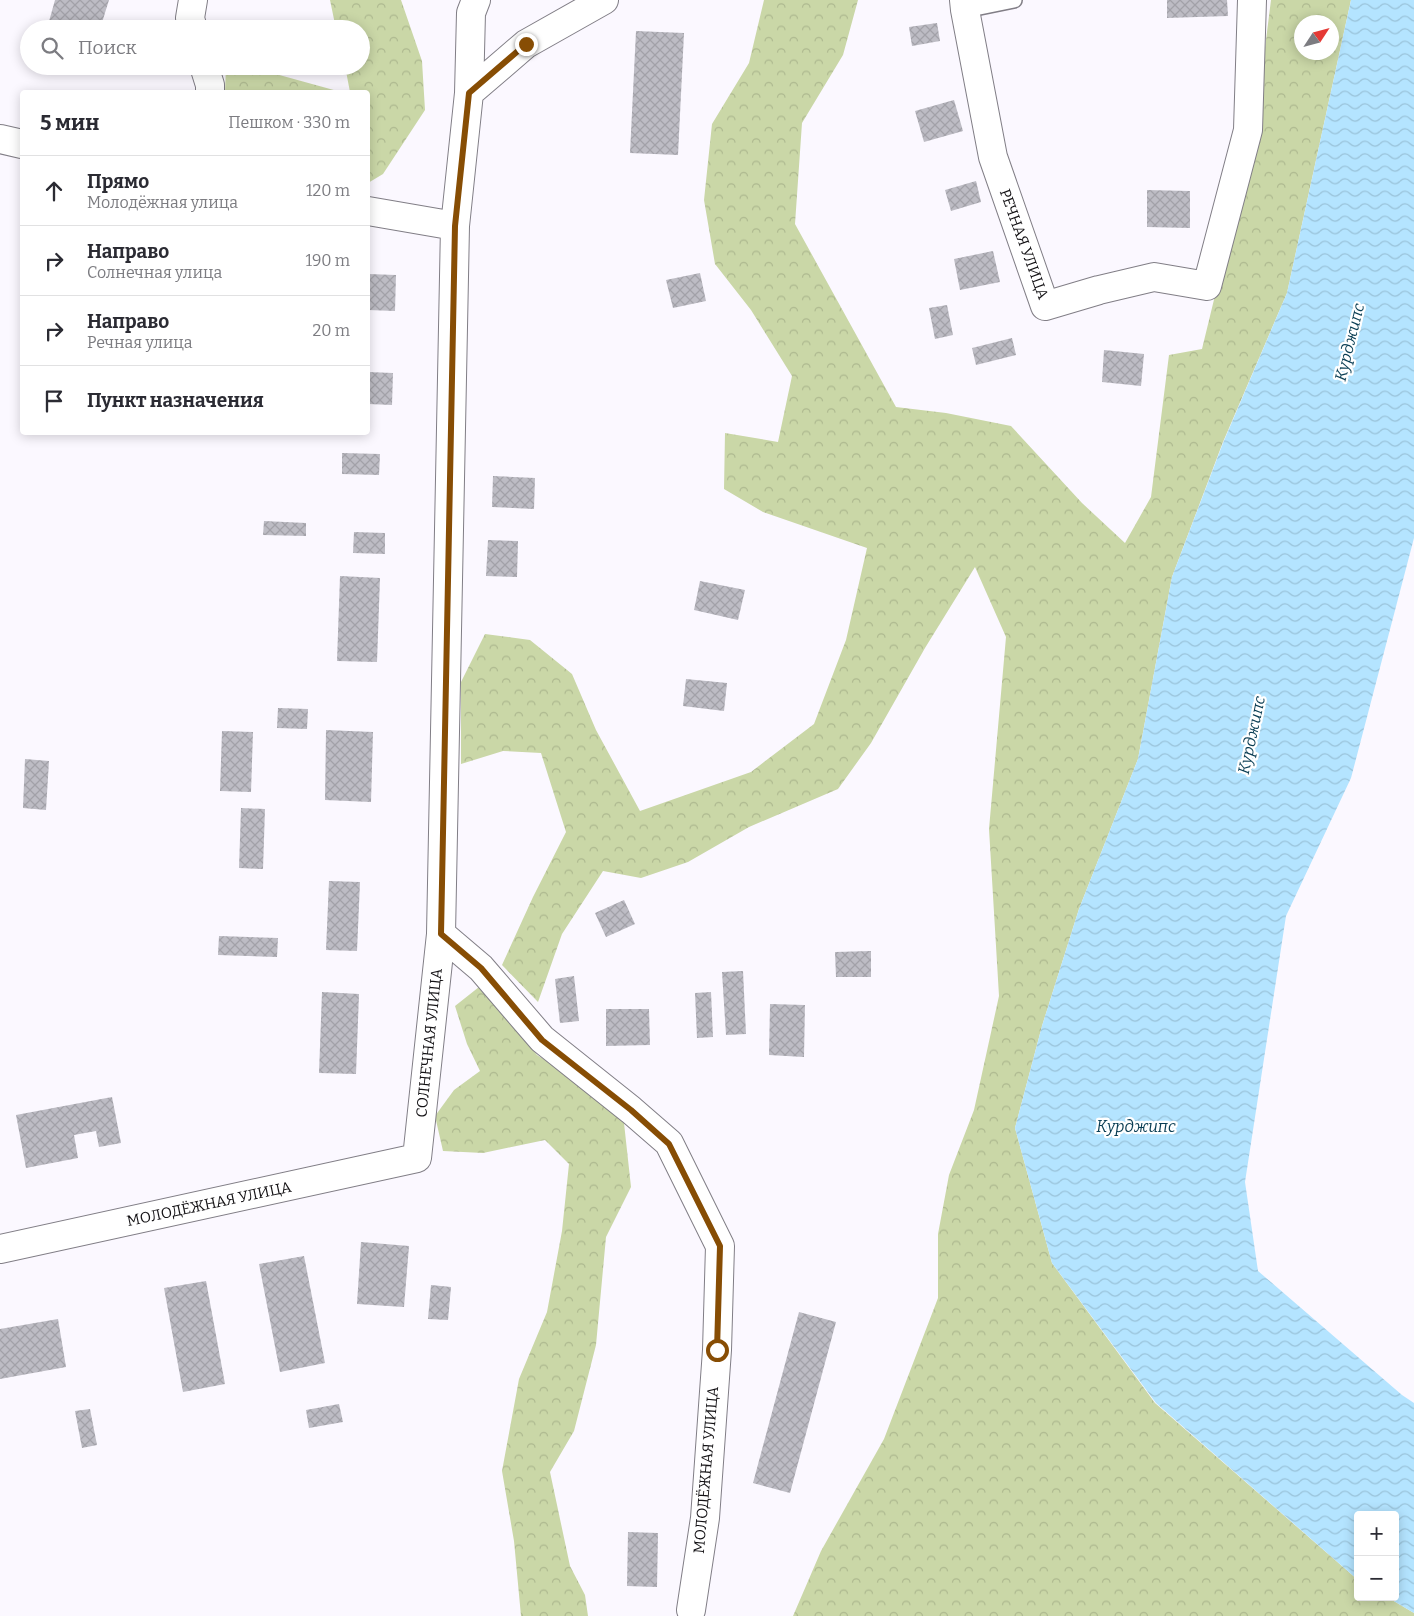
<!DOCTYPE html>
<html lang="ru">
<meta charset="utf-8">
<style>
:root{--surface:#fff;--page:#f2f2f3;--text:#2b2b33;--muted:#7c7c81;--line:#e1e1e2}
body{margin:0;font-family:Bitter,serif;background:var(--page);color:var(--text)}
.controls{position:absolute;right:15px;bottom:15px;display:grid;overflow:hidden;border-radius:5px;box-shadow:0 2px 12px #0003}
.controls button{width:45px;height:45px;display:grid;place-items:center;padding:0;border:0;border-bottom:1px solid var(--line);background:var(--surface);color:var(--text);font:25px sans-serif}
.compass{position:absolute;left:1294px;top:15px;width:45px;height:45px;border-radius:50%;background:var(--surface);box-shadow:0 2px 12px #0003;rotate:54deg}
.stop{position:absolute;width:15px;height:15px;margin:-11px;border:4px solid #874d04;border-radius:50%;background:#fff}
.stop.end{background:#874d04;border-color:#fff;box-shadow:0 1px 5px #0008}
.list{margin:0;padding:0;list-style:none}
h2{display:flex;justify-content:space-between;align-items:center;height:65px;margin:0;padding:0 20px;font-size:21px}
h2 small{font-size:16px;font-weight:400;color:var(--muted)}
.list li{display:grid;grid-template-columns:32px 1fr auto;gap:15px;align-items:center;box-sizing:border-box;height:70px;padding:0 20px;border-top:1px solid var(--line)}
.list b{display:block;font-size:19px;white-space:nowrap}
.list p{margin:0;font-size:16px;white-space:nowrap;color:var(--muted)}
.list em{font-size:16px;font-style:normal;color:var(--muted)}
.icon{flex:none;width:28px;height:28px;fill:none;stroke:currentColor;stroke-width:2;stroke-linecap:round;stroke-linejoin:round}
.map{position:relative;flex:none;width:1414px;height:1616px;overflow:hidden}
.search{position:absolute;background:var(--surface);box-shadow:0 2px 12px #0003;left:20px;top:20px;width:350px;height:55px;display:flex;align-items:center;gap:12px;box-sizing:border-box;padding:0 18px;border-radius:28px;color:var(--muted);font-size:19px}
.panel{position:absolute;background:var(--surface);box-shadow:0 2px 12px #0003;left:20px;top:90px;width:350px;height:345px;border-radius:5px}
.map>svg:first-child{display:block}
.forest{fill:url(#forest-crowns);fill-rule:evenodd}
.water{fill:url(#water-waves)}
.building{fill:url(#building-cross-hatch)}
.lines{fill:none;stroke-linecap:round;stroke-linejoin:round}
.service-casing{stroke:#817e86;stroke-width:18}
.minor-casing{stroke:#817e86;stroke-width:30}
.service{stroke:#fff;stroke-width:15}
.minor{stroke:#fff;stroke-width:28}
.route{stroke:#874d04;stroke-width:6}
.labels{text-anchor:middle;stroke-width:4.5;stroke-linejoin:round;paint-order:stroke}
.street-label{font-size:15px;fill:#131114;stroke:#fff}
.water-label{font-size:16px;font-style:italic;fill:#093d53;stroke:#fff}
</style>
<div class="map">
<svg width="1414" height="1616" viewBox="0 0 1414 1616">
<defs>
<pattern id="forest-crowns" width="20" height="18" patternUnits="userSpaceOnUse" patternTransform="scale(1.25)"><rect width="20" height="18" fill="#cad7a7"/><path d="M2 6a3 3 0 1 1 6 0M12 15a3 3 0 1 1 6 0" fill="none" stroke="#adb88f"/></pattern>
<pattern id="water-waves" width="16" height="10" patternUnits="userSpaceOnUse" patternTransform="scale(1.25)"><rect width="16" height="10" fill="#b4e4ff"/><path d="M0 5q4-4 8 0t8 0" fill="none" stroke="#9ac3da"/></pattern>
<pattern id="building-cross-hatch" width="8" height="8" patternUnits="userSpaceOnUse" patternTransform="scale(1.25)"><rect width="8" height="8" fill="#bdbcc4"/><path d="M0 0l8 8M0 8l8-8" fill="none" stroke="#a2a1a8"/></pattern>
</defs>
<rect width="100%" height="100%" fill="#fbf8ff"/>
<!-- forest -->
<path class="forest" d="M330 0H401L422 61 425 110 383 174 368 183V92H350L345 66H361V29H336Z
M764 0H858L843 55 802 123 795 224 896 407 946 413 1011 426 1082 503 1125 543 1151 497 1169 355 1202 349 1254 135 1271 0H1351L1287 293 1223 442 1172 577 1138 759 1079 909 1042 1026 1015 1128 1052 1263 1155 1403 1358 1580V1597H1387L1414 1613V1616H793L821 1551 884 1439 938 1298V1234L949 1175 974 1110 999 996 989 829 1006 637 975 567 925 648 871 743 838 789 749 827 688 862 641 878 603 871 562 934 538 1002 502 965 533 897 566 832 541 753 503 751 461 764V682L485 634 530 640 572 674 596 730 640 811 751 772 814 724 846 640 867 548 763 512 724 489 725 433 778 442 792 376 751 310 715 264 704 200 712 124 749 63ZM1302 22H1332V52H1302Z
M226 66H247L341 92H225Z
M479 987 507 1017 537 1055 590 1088 624 1123 631 1187 606 1237 596 1345 574 1431 550 1472 570 1566 585 1595 588 1616H521L514 1541 502 1471 519 1379 547 1312 562 1231 569 1164 545 1140 483 1153 443 1151 435 1116 454 1090 480 1071 467 1044 455 1006Z"/>
<!-- water -->
<path class="water" d="M1351 0H1414V538L1351 778 1286 916 1245 1182 1258 1271 1402 1395 1414 1403V1613L1387 1597H1395V1515H1358V1580L1156 1403 1052 1263 1015 1128 1042 1026 1079 909 1138 759 1172 577 1223 443 1287 293Z"/>
<!-- building -->
<path class="building" d="M55 0H109L100 29H61L48 25Z
M1167 0H1227L1228 16 1167 18Z
M937 23 940 41 912 46 909 27Z
M636 31 684 33 678 155 630 153Z
M954 100 963 131 924 142 915 111Z
M976 181 981 202 951 211 945 190Z
M1147 190 1190 191V228L1147 227Z
M993 251 1000 282 960 290 954 259Z
M700 273 706 301 673 308 666 280Z
M368 274 396 275 395 311 368 310Z
M947 305 953 335 935 339 929 308Z
M1012 338 1016 355 976 365 972 348Z
M1104 350 1144 354 1141 386 1102 382Z
M368 372 393 373 392 405 368 404Z
M342 453 380 454 379 475 342 474Z
M493 476 535 478 534 509 492 507Z
M264 521 306 523V536L263 535Z
M354 532 385 533V554L353 553Z
M488 540 518 541 517 577 486 576Z
M340 576 380 578 377 662 337 661Z
M700 581 745 590 738 620 694 610Z
M686 679 727 683 724 711 683 706Z
M278 708 308 709 307 729 277 728Z
M326 730 373 732 371 802 325 800Z
M222 731 253 732 251 792 220 791Z
M25 759 49 761 46 810 23 808Z
M241 808 265 809 263 869 239 868Z
M329 881 360 882 357 951 326 950Z
M624 900 635 924 606 937 595 913Z
M219 936 278 938 277 957 218 955Z
M871 951V977H836L835 952Z
M743 971 746 1034 726 1035 722 972Z
M574 976 579 1021 560 1023 555 979Z
M322 992 359 994 356 1074 319 1073Z
M711 992 713 1037 697 1038 695 993Z
M770 1004 805 1005 804 1057 769 1055Z
M606 1009H649L650 1045 606 1046Z
M112 1097 121 1143 99 1147 96 1131 74 1135 78 1158 26 1168 16 1115Z
M361 1242 409 1246 404 1307 357 1304Z
M304 1256 325 1363 280 1372 259 1264Z
M206 1281 225 1384 183 1392 164 1288Z
M431 1285 451 1287 448 1320 428 1319Z
M799 1312 836 1322 790 1493 753 1483Z
M58 1319 66 1367 0 1379V1329Z
M339 1404 343 1422 309 1428 306 1410Z
M90 1409 97 1445 82 1448 75 1411Z
M628 1532 658 1533 657 1587 627 1586Z"/>
<g class="lines">
<defs>
<path id="service" d="M965 10 1014 0"/>
<path id="minor" d="M193 0 190 18 193 29
M964 0 965 10 993 157 1045 306 1099 290 1154 277 1207 286 1248 130 1252 0
M204 66 210 85V92
M469 93 526 44 604 0
M0 139 22 144
M368 211 455 226
M441 934 481 968 542 1039 631 1110 669 1143 720 1246 717 1350 705 1518 691 1610
M0 1249 417 1158 441 934 455 226 469 93 471 13 476 0"/>
</defs>
<!-- service casing -->
<use href="#service" class="service-casing"/>
<!-- minor casing -->
<use href="#minor" class="minor-casing"/>
<!-- service -->
<use href="#service" class="service"/>
<!-- minor -->
<use href="#minor" class="minor"/>
</g>
<g class="lines">
<!-- route -->
<path class="route" d="M526 44 469 93 455 226 441 934 481 968 542 1040 631 1110 669 1144 720 1246 717 1350"/>
</g>
<g class="labels">
<!-- street labels -->
<g class="street-label">
<text transform="translate(1024 244) rotate(70)" y="5">РЕЧНАЯ УЛИЦА</text>
<text transform="translate(429 1043) rotate(-84)" y="5">СОЛНЕЧНАЯ УЛИЦА</text>
<text transform="translate(209 1204) rotate(-12)" y="5">МОЛОДЁЖНАЯ УЛИЦА</text>
<text transform="translate(706 1470) rotate(-85)" y="5">МОЛОДЁЖНАЯ УЛИЦА</text>
</g>
<!-- water labels -->
<g class="water-label">
<text transform="translate(1349 342) rotate(-76)" y="6">Курджипс</text>
<text transform="translate(1251 735) rotate(-78)" y="6">Курджипс</text>
<text x="1136" y="1132">Курджипс</text>
</g>
</g>
</svg>
<div class="controls">
<button>+</button>
<button>−</button>
</div>
<svg class="compass" viewBox="-18 -18 36 36"><path d="M0-13l5 13h-10z" fill="#e53935"/><path d="M0 13l5-13h-10z" fill="#7c7c81"/></svg>
<div class="stop" style="left:717px;top:1350px"></div>
<div class="stop end" style="left:526px;top:44px"></div>
<div class="search"><svg class="icon" aria-label="search" viewBox="0 0 24 24"><circle cx="10" cy="10" r="6"/><path d="M15 15l6 6"/></svg>Поиск</div>
<section class="panel">
<h2>5 мин<small>Пешком · 330 m</small></h2>
<ul class="list">
<li><svg class="icon" aria-label="ahead" viewBox="0 0 24 24"><path d="M12 20V5M6 11l6-6 6 6"/></svg><div><b>Прямо</b><p>Молодёжная улица</p></div><em>120 m</em></li>
<li><svg class="icon" aria-label="right" viewBox="0 0 24 24"><path d="M7 20v-9h11M14 6l5 5-5 5"/></svg><div><b>Направо</b><p>Солнечная улица</p></div><em>190 m</em></li>
<li><svg class="icon" aria-label="right" viewBox="0 0 24 24"><path d="M7 20v-9h11M14 6l5 5-5 5"/></svg><div><b>Направо</b><p>Речная улица</p></div><em>20 m</em></li>
<li><svg class="icon" aria-label="arrive" viewBox="0 0 24 24"><path d="M6 21V4h12l-3 4 3 4H6"/></svg><div><b>Пункт назначения</b></div></li>
</ul>
</section>
</div>
